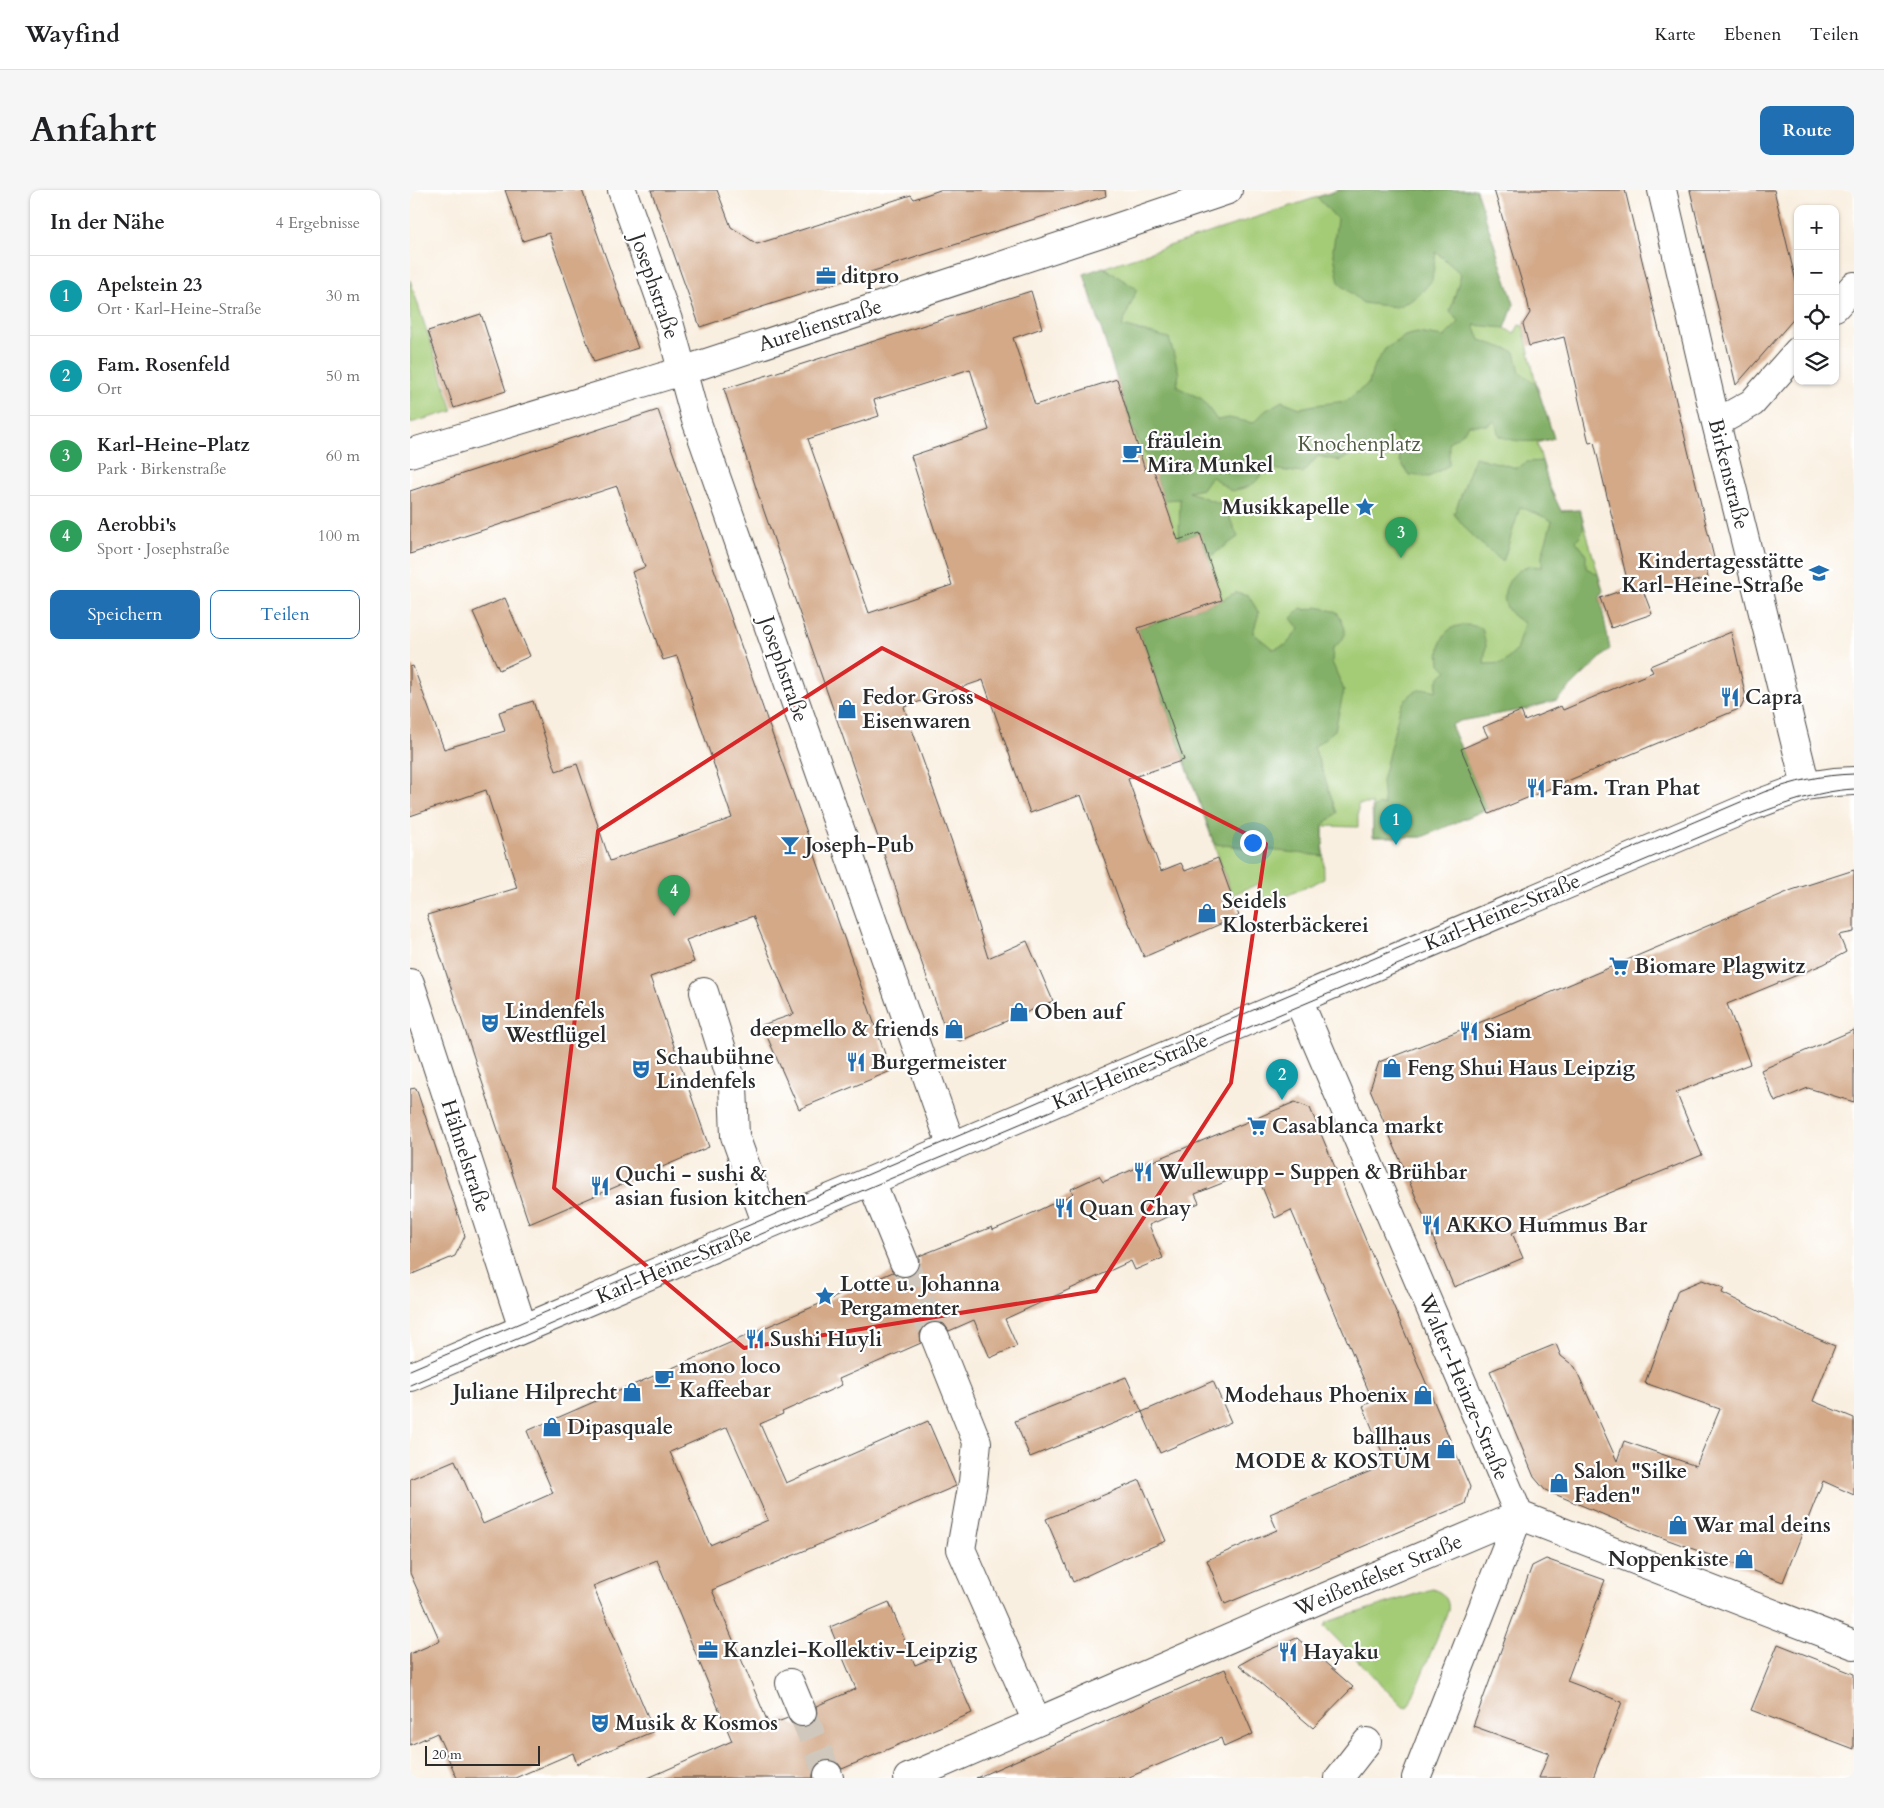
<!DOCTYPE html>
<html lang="de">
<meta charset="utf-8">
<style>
:root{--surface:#fff;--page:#f6f6f6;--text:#202124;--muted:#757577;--line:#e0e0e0;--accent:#1f6fb2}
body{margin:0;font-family:Cardo,serif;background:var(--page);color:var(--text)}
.controls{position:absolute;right:15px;top:15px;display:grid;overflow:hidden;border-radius:10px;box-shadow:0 1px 4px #0004}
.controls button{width:45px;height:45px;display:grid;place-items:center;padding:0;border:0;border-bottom:1px solid var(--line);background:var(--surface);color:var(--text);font:25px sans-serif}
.scale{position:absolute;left:15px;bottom:12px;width:115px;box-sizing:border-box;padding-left:5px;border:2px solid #2b2b2b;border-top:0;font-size:14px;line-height:18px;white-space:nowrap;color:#2b2b2b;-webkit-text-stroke:4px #fff;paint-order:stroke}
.you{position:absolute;left:842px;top:652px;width:18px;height:18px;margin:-12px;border:4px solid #fff;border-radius:50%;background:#1a73e8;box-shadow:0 0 0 8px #1a73e833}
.badge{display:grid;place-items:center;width:32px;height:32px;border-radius:50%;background:var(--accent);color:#fff;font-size:16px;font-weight:700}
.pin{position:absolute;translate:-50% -41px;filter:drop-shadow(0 1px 2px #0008)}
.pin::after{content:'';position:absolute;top:26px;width:18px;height:15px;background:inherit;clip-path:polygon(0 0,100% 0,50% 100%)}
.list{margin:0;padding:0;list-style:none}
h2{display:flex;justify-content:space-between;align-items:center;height:65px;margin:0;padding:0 20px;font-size:21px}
h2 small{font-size:16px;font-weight:400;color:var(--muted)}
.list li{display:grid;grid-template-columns:32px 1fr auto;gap:15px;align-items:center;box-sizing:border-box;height:80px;padding:0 20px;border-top:1px solid var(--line)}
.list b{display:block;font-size:19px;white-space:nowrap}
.list p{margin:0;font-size:16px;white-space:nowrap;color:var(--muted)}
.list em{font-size:16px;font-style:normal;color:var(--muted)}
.actions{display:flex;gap:10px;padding:15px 20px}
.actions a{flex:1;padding:11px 0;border:1px solid var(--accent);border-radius:10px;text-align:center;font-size:18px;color:var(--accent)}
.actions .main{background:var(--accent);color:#fff}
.icon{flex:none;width:28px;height:28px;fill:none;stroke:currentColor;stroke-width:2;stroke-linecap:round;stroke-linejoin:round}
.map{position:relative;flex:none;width:1444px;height:1588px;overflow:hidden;border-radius:10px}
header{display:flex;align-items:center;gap:30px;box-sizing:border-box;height:70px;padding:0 25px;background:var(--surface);border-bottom:1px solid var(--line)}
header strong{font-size:24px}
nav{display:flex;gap:28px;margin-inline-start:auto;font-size:18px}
.intro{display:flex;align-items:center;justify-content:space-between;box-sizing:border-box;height:120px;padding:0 30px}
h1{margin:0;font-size:35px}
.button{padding:12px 22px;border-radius:10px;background:var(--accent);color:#fff;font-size:18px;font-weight:700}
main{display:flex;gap:30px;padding:0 30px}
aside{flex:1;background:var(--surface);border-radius:10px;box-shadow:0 1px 4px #0004}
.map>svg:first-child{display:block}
.green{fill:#a4cc77;stroke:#687c51}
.forest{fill:#83b068;stroke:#576e4a}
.building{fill:#d3a988;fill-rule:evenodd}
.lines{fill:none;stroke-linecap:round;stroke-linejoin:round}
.minor-tunnel{stroke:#d0c8bc;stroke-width:28;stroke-dasharray:28 14;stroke-linecap:butt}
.minor-casing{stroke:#4a4846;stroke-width:30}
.minor{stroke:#fff;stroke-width:28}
.tram{stroke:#2b2b2b;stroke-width:1}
.marked{fill:none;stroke:#d62828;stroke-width:4;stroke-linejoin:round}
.labels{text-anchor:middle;stroke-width:4.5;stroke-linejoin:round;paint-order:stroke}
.poi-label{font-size:21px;font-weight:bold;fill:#2b2b2b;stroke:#fff;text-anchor:start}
.street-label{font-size:21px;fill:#2b2b2b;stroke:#fff}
.park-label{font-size:21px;fill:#4f5b42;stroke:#fff}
</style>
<header>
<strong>Wayfind</strong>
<nav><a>Karte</a><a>Ebenen</a><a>Teilen</a></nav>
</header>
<div class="intro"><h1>Anfahrt</h1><a class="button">Route</a></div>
<main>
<aside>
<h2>In der Nähe<small>4 Ergebnisse</small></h2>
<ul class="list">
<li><span class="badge" style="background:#0f9aa8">1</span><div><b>Apelstein 23</b><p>Ort · Karl-Heine-Straße</p></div><em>30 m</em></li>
<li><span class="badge" style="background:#0f9aa8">2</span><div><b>Fam. Rosenfeld</b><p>Ort</p></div><em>50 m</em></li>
<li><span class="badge" style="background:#2e9e5b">3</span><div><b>Karl-Heine-Platz</b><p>Park · Birkenstraße</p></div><em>60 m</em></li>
<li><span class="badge" style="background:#2e9e5b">4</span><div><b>Aerobbi's</b><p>Sport · Josephstraße</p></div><em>100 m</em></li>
</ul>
<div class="actions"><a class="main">Speichern</a><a>Teilen</a></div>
</aside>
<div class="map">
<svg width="1444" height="1588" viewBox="0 0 1444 1588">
<rect width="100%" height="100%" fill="#fff"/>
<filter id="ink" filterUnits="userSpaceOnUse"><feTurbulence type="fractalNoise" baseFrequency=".02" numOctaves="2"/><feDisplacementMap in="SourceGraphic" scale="10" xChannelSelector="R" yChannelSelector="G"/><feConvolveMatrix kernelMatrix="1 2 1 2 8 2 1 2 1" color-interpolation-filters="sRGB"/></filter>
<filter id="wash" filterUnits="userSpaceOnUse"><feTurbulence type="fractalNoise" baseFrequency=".0096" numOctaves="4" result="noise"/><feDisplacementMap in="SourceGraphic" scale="20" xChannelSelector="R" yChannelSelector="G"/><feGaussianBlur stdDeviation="1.12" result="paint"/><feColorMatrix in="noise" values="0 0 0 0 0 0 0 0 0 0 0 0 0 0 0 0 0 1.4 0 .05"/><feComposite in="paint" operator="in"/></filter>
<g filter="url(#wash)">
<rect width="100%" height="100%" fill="#f9efe0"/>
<!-- green -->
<path class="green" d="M929 0H1066L1104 114 1095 138 1104 144 1109 135 1113 136 1126 193 1144 248 1127 253 1139 295 1151 321 1170 320 1193 401 1050 531 1041 535 1077 619 1012 647H963L962 614H948V637L913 636 914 689 856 715 848 694 822 705 742 480 793 417 812 409 790 343 760 352 761 331 743 278 701 292 723 240 674 84Z
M0 90 43 221 0 233Z
M1022 1399C1033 1402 1040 1409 1038 1421L998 1518 993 1517 915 1437 917 1432Z"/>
<!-- forest -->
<path class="forest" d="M929 0H1066L1104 114 1095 138 1064 135 1070 150 1105 162 1110 182 1126 194 1144 248C1125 253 1108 253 1089 246L1085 231 1078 235H1058L1052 244 1039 252V275L1019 287 999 285 990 271 988 252 981 244 977 254 967 262 954 257 930 271 908 266 893 283 868 280 858 273C846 295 844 296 821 301L801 286 792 299 779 302 814 315 828 347 798 368 790 343 769 349 770 309 754 310 743 278 723 240 674 84 693 77 727 99 712 136 759 148 769 183 767 197 792 209 807 230 819 228 843 233 855 221 872 211 890 218 905 215 936 211 959 193 963 178 975 159 995 146 1007 143 1034 147 1049 132 1040 122 1051 84 1026 62 1022 90 1012 102 1000 111 986 117 953 113 929 93 923 60 927 29 907 7Z
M1065 267 1107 278 1117 272 1132 271 1139 296 1151 321 1170 320C1174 336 1176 338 1166 351L1176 364V378L1188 384 1193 401 1190 408 1200 459 1147 510 1117 519 1050 531 1041 535 1077 619 1012 647H963V618L968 615H974L972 591 990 518C998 504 1009 495 1026 501 1026 491 1029 486 1037 481L1030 474C1026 444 1041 428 1072 438L1076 455 1074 474 1093 473 1106 461 1114 433C1107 429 1101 425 1097 418 1089 402 1101 382 1116 377 1121 375 1127 377 1132 377V365L1142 331C1132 325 1121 322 1110 317L1093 372 1062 346 1044 324Z
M826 402 838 405 849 423 843 443 863 459 876 455 889 439 881 428 891 418 897 420 908 417 927 422C936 440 941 444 923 458L922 472 934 500 925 540 904 557 927 623 913 635V666L804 654 728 438 812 410Z"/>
<g id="blocks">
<!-- building -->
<path class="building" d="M95 0H172L228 158 184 172 139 43 113 51Z
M241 0H307L321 37 347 54 501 5 504 9 530 0H695L696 6 290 137Z
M1084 0H1215L1306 376 1296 379 1298 388 1234 403 1242 424 1201 438 1190 408 1219 398 1184 252 1179 253 1154 147 1119 156 1113 134 1120 123 1117 109Z
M1280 0H1364L1388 100V124L1326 195Z
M621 101 632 138 603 148 625 215 707 189 735 280 743 278 768 350 790 343 812 410 728 438 774 570 718 589 751 681 771 673 775 681 808 668 829 726 734 767 709 710 671 605 620 623 573 490 494 517 542 652 578 768 617 751 643 811 550 851 537 845 348 304 314 199ZM560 179 579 240 501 266 542 395 459 423 398 249 469 226 464 210Z
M71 124 96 201 44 218 18 141Z
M248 220 481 881 389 919 352 835 384 824 343 726 276 750 284 772 240 787 299 957 119 1034 17 725 107 698 76 600 0 626V477L3 476 34 559 95 541 89 522 123 511 146 581 167 574 200 671 322 628 267 466 253 470 222 382 235 377 207 296 0 364V301Z
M95 408 120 466 89 480 63 422Z
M1321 442 1336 507 1331 518 1079 624 1051 559 1078 547 1073 537 1111 521 1115 531 1151 516 1153 520 1243 482 1240 476Z
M1444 680V742L1429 745 1436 762 1414 774 1317 814 1340 874 1266 902 1292 965 1102 1043 1113 1068 1044 1097 960 899 969 872 1081 828 1382 700Z
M1444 840V912L1398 898 1365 912 1351 880Z
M6 898 55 1046 45 1066 0 1085V899Z
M885 912 900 918 1060 1297 1055 1314 815 1414 797 1370 867 1340 860 1324 977 1274 953 1216 963 1211 881 1020 865 1028 845 980 785 1004 789 1013 739 1035 753 1068 725 1080 721 1071 595 1129 607 1156 580 1168 564 1130 539 1141 534 1134 528 1132H520L513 1137 510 1144 511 1153 429 1189 432 1195 372 1222 373 1224 350 1234 376 1293 518 1231 546 1296 302 1400 359 1535 378 1528 382 1534 389 1537 398 1536 404 1532 407 1525 406 1516 446 1499 420 1437 479 1412 505 1475 536 1462 562 1523 432 1579 428 1573 422 1570H413L406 1575 403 1581V1588H238L322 1551 247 1370 183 1396 244 1541 167 1574 163 1563 105 1588H47L27 1543 0 1555V1464L30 1451 0 1383V1289L45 1270 73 1334 143 1303 117 1241 483 1082 491 1087 500 1086 507 1081 509 1075V1066L582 1037 583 1040 625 1022 663 1004 661 999 689 986 693 992ZM317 1237 358 1330 300 1355 260 1262Z
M1292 1090 1314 1098 1312 1103 1387 1140 1425 1156 1403 1211 1444 1228V1305L1413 1291 1373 1392 1223 1337 1135 1300 1124 1287 1080 1181 1146 1154 1151 1166 1165 1177 1207 1271 1214 1251 1286 1276 1310 1219 1235 1193 1268 1100Z
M716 1187 732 1222 620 1267 605 1231Z
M803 1191 821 1232 750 1263 732 1222Z
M730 1290 756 1351 710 1370 663 1392 636 1329Z
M1136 1369 1195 1390 1157 1491 1212 1512 1183 1588H1129L1139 1563 1063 1536 1122 1376Z
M887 1448 943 1497 903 1538 829 1475 847 1465Z
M1368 1454 1444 1484V1559L1341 1520Z
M815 1479 843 1544 814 1557 811 1548 717 1588H566Z"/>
</g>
</g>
<g filter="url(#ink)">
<use href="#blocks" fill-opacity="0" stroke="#4a4846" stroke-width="1"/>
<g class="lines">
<!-- minor-tunnel -->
<path class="minor-tunnel" d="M494 1072 525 1147
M392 1522 418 1585"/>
<defs>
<path id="minor" d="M212 0 260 136 285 227 542 957
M1252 0 1306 233 1396 596
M1425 117 1444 96
M1306 233 1342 213 1388 161
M0 263 272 181 694 42 818 0
M0 793 113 1139
M294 802 323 895 325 946 357 1035
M888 809 1109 1325 1006 1588
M461 991 494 1072
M525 1147 567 1252 563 1292 551 1359 627 1532
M0 1187 1342 616 1396 596 1424 592 1444 591
M380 1493 392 1522
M418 1585 419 1588
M498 1588 894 1416 1109 1325 1444 1455
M929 1588 957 1552"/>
</defs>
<!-- minor casing -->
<use href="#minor" class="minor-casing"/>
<!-- minor -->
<use href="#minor" class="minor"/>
<!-- tram -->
<path class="tram" d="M0 1180 1354 602C1386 591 1410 585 1444 584
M0 1195 463 996 1330 630C1367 617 1404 601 1444 599"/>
</g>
</g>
<!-- marked area -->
<path class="marked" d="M472 458 856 654 821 893 686 1101 334 1158 144 998 188 641Z"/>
<!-- icons -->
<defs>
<symbol id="office-bare" viewBox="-9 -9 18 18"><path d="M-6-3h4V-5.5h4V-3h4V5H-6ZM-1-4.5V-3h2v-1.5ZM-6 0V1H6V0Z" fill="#1f6fb2" stroke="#fff" stroke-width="2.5" paint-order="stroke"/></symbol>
<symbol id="cafe-bare" viewBox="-9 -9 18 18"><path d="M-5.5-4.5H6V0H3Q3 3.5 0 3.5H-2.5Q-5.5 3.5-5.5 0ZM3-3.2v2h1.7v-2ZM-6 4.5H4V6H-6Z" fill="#1f6fb2" stroke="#fff" stroke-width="2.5" paint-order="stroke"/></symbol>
<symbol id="sight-bare" viewBox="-9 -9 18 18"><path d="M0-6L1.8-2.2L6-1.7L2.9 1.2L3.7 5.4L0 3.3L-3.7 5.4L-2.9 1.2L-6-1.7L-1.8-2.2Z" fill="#1f6fb2" stroke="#fff" stroke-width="2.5" paint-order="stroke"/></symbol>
<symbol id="school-bare" viewBox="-9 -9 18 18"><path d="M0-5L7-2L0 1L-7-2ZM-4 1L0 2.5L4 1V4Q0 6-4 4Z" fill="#1f6fb2" stroke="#fff" stroke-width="2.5" paint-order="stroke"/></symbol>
<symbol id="restaurant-bare" viewBox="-9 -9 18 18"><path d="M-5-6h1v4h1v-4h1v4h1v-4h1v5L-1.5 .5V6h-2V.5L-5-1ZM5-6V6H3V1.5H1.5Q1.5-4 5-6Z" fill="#1f6fb2" stroke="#fff" stroke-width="2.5" paint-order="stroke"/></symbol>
<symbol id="shop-bare" viewBox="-9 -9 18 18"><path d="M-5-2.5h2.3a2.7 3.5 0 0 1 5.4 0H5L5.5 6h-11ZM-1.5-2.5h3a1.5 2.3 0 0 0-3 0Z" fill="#1f6fb2" stroke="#fff" stroke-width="2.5" paint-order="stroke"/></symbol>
<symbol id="bar-bare" viewBox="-9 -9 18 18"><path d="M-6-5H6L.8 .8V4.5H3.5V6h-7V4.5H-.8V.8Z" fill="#1f6fb2" stroke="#fff" stroke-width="2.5" paint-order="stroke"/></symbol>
<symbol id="supermarket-bare" viewBox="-9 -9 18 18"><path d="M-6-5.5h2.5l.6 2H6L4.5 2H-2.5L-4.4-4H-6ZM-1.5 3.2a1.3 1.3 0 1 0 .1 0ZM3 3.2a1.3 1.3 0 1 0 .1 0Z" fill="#1f6fb2" stroke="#fff" stroke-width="2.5" paint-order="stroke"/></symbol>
<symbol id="theatre-bare" viewBox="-9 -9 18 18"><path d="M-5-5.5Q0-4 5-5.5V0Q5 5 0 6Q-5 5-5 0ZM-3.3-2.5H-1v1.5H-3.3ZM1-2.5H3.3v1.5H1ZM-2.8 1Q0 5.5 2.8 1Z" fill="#1f6fb2" stroke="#fff" stroke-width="2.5" paint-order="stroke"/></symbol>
</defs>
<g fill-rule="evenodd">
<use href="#office-bare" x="402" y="72" width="28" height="28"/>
<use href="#cafe-bare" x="708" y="249" width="28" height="28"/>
<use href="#sight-bare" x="941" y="303" width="28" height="28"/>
<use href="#school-bare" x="1395" y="369" width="28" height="28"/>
<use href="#restaurant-bare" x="1306" y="493" width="28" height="28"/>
<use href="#shop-bare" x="423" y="505" width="28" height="28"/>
<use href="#restaurant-bare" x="1112" y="584" width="28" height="28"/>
<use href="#bar-bare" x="366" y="641" width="28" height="28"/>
<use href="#shop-bare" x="783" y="709" width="28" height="28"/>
<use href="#supermarket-bare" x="1195" y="762" width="28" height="28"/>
<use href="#shop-bare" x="595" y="808" width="28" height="28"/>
<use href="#theatre-bare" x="66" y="819" width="28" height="28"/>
<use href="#shop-bare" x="530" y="825" width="28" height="28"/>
<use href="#restaurant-bare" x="1045" y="827" width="28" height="28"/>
<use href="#restaurant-bare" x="432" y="858" width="28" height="28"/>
<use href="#shop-bare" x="968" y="864" width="28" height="28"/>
<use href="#theatre-bare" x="217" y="865" width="28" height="28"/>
<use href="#supermarket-bare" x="833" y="922" width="28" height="28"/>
<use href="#restaurant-bare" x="719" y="968" width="28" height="28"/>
<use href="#restaurant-bare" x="176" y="982" width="28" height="28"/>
<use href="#restaurant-bare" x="640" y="1004" width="28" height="28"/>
<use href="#restaurant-bare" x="1007" y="1021" width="28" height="28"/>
<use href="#sight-bare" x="401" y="1092" width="28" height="28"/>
<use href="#restaurant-bare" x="331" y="1135" width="28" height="28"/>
<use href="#cafe-bare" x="240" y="1174" width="28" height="28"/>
<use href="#shop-bare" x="208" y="1188" width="28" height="28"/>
<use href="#shop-bare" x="999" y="1191" width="28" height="28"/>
<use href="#shop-bare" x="128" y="1223" width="28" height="28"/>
<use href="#shop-bare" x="1022" y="1245" width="28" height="28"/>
<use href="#shop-bare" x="1135" y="1279" width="28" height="28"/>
<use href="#shop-bare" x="1254" y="1321" width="28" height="28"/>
<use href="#shop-bare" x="1320" y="1355" width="28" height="28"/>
<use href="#office-bare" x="284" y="1446" width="28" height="28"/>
<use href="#restaurant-bare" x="864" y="1448" width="28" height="28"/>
<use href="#theatre-bare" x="176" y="1519" width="28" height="28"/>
</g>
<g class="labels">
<!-- poi labels -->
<g class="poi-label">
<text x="431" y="93">ditpro</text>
<text x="737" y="258">fräulein<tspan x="737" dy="24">Mira Munkel</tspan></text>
<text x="940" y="324" text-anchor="end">Musikkapelle</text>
<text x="1394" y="378" text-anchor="end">Kindertagesstätte<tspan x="1394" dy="24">Karl-Heine-Straße</tspan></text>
<text x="452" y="514">Fedor Gross<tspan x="452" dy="24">Eisenwaren</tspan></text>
<text x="1335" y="514">Capra</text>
<text x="1141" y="605">Fam. Tran Phat</text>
<text x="395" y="662">Joseph-Pub</text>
<text x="812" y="718">Seidels<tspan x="812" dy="24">Klosterbäckerei</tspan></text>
<text x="1224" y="783">Biomare Plagwitz</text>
<text x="95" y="828">Lindenfels<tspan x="95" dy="24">Westflügel</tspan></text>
<text x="624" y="829">Oben auf</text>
<text x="529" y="846" text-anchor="end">deepmello &amp; friends</text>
<text x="1074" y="848">Siam</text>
<text x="246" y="874">Schaubühne<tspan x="246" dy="24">Lindenfels</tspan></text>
<text x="461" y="879">Burgermeister</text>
<text x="997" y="885">Feng Shui Haus Leipzig</text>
<text x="862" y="943">Casablanca markt</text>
<text x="748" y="989">Wullewupp - Suppen &amp; Brühbar</text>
<text x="205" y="991">Quchi - sushi &amp;<tspan x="205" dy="24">asian fusion kitchen</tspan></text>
<text x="669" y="1025">Quan Chay</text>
<text x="1036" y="1042">AKKO Hummus Bar</text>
<text x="430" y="1101">Lotte u. Johanna<tspan x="430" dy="24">Pergamenter</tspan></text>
<text x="360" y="1156">Sushi Huyli</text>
<text x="269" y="1183">mono loco<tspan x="269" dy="24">Kaffeebar</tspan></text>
<text x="207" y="1209" text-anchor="end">Juliane Hilprecht</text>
<text x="998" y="1212" text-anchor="end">Modehaus Phoenix</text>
<text x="157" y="1244">Dipasquale</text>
<text x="1021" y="1254" text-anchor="end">ballhaus<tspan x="1021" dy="24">MODE &amp; KOSTÜM</tspan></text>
<text x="1164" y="1288">Salon "Silke<tspan x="1164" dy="24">Faden"</tspan></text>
<text x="1283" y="1342">War mal deins</text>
<text x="1319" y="1376" text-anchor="end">Noppenkiste</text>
<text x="313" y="1467">Kanzlei-Kollektiv-Leipzig</text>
<text x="893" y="1469">Hayaku</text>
<text x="205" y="1540">Musik &amp; Kosmos</text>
</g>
<!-- street labels -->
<g class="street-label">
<text transform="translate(245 96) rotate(71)" y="7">Josephstraße</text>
<text transform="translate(410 135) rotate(-18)" y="7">Aurelienstraße</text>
<text transform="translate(1319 284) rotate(76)" y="7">Birkenstraße</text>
<text transform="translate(374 479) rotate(71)" y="7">Josephstraße</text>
<text transform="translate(1092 722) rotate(-23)" y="7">Karl-Heine-Straße</text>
<text transform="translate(720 881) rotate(-23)" y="7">Karl-Heine-Straße</text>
<text transform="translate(56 966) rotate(72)" y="7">Hähnelstraße</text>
<text transform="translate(264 1075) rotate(-23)" y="7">Karl-Heine-Straße</text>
<text transform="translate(1054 1197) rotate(67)" y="7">Walter-Heinze-Straße</text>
<text transform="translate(968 1385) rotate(-23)" y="7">Weißenfelser Straße</text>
</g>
<!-- park labels -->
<g class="park-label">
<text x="949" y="261">Knochenplatz</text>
</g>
</g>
</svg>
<div class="controls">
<button>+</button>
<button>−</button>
<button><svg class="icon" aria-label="locate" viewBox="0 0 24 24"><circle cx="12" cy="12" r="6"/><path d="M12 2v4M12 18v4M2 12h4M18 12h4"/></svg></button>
<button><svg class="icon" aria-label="layers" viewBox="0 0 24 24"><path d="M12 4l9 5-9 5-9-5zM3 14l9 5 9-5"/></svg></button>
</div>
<div class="scale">20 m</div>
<div class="you"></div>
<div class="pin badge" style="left:986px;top:655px;background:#0f9aa8">1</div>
<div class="pin badge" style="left:872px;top:910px;background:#0f9aa8">2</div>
<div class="pin badge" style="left:991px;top:368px;background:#2e9e5b">3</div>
<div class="pin badge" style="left:264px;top:726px;background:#2e9e5b">4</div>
</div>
</main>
